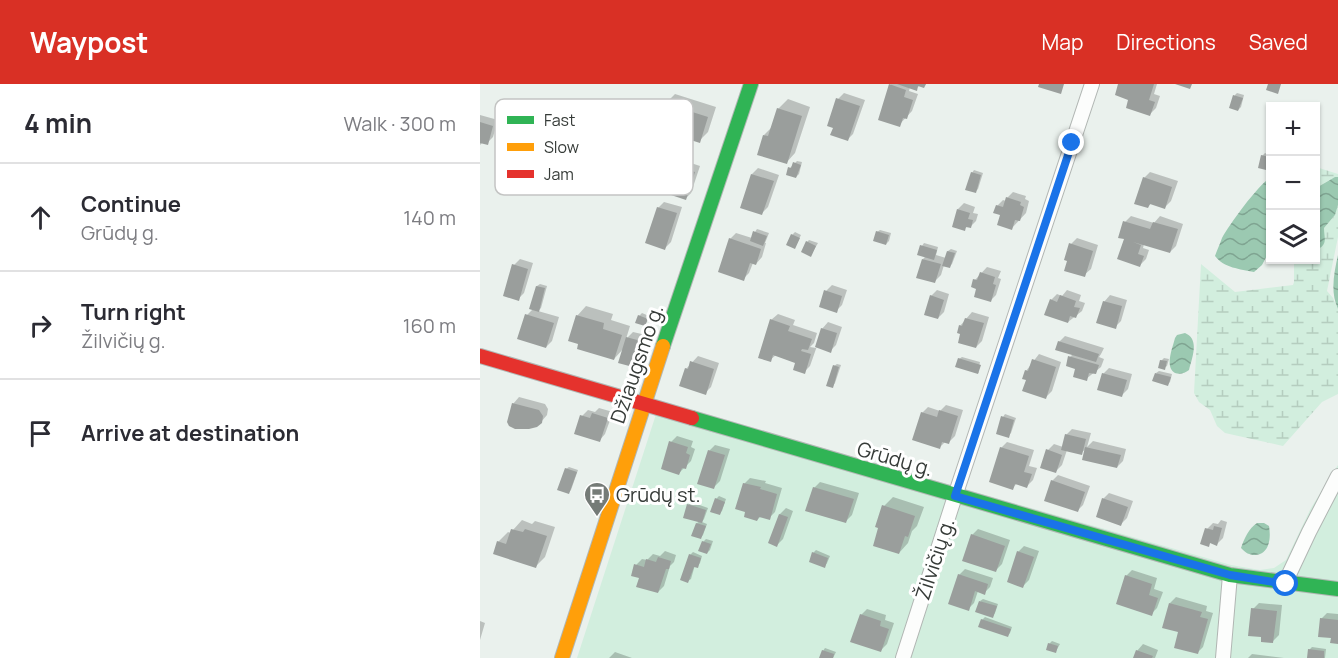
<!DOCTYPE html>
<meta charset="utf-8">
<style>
:root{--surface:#fff;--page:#f7f7f7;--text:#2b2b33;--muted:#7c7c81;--line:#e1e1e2;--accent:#d93025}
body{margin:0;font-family:Manrope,sans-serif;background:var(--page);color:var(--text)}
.controls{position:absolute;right:18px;top:18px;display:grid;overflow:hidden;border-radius:0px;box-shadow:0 2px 4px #0004}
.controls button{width:54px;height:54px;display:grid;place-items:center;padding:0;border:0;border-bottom:2px solid var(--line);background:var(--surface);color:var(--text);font:30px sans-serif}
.stop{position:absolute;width:18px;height:18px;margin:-14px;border:4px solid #1a73e8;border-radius:50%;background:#fff}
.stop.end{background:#1a73e8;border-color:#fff;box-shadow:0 2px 6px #0008}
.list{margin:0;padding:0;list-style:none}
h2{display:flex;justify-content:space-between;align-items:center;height:78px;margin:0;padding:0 24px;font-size:26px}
h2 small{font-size:20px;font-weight:400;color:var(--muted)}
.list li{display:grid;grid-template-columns:39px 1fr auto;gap:18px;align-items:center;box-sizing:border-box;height:108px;padding:0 24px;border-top:2px solid var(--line)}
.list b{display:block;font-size:22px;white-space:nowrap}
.list p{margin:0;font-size:20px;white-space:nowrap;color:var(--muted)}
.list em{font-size:20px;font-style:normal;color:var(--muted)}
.icon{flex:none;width:33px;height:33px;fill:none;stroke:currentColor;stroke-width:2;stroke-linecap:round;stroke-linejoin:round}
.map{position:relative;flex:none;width:858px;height:574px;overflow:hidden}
header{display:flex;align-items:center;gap:36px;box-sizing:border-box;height:84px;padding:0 30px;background:var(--accent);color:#fff}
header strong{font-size:28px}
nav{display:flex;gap:33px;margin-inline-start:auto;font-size:21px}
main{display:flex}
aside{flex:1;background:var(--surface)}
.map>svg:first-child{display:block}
.wetland{fill:url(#wetland-marsh)}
.green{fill:#d2eede}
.water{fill:url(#water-waves)}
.shadow{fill:#0003}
.building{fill:#9a9e9c}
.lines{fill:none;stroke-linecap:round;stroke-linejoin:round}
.street-casing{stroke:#b1b6b3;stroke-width:16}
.fast-casing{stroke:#b1b6b3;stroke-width:16}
.slow-casing{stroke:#b1b6b3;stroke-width:16}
.jam-casing{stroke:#b1b6b3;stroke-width:16}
.street{stroke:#fcfdfc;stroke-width:14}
.fast{stroke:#30b455;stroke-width:14}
.slow{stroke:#ff9f0a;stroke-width:14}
.jam{stroke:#e5322d;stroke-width:14}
.route{stroke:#1a73e8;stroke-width:8}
.labels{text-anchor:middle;stroke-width:6;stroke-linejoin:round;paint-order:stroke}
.street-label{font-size:20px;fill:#363b38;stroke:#fff}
.poi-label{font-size:20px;fill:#363b38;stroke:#fff;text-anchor:start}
.key{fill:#fff;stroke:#c3c4c3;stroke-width:1.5}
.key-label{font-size:16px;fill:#363b38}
</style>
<header>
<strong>Waypost</strong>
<nav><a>Map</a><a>Directions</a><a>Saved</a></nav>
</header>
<main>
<aside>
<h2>4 min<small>Walk · 300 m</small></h2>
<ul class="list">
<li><svg class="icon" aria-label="ahead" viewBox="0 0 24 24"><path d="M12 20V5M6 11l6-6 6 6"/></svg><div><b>Continue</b><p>Grūdų g.</p></div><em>140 m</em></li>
<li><svg class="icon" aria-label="right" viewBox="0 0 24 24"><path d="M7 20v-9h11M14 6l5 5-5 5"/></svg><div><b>Turn right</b><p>Žilvičių g.</p></div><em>160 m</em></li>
<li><svg class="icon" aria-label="arrive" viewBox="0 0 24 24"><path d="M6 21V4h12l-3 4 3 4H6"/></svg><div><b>Arrive at destination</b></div></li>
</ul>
</aside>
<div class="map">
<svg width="858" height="574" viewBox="0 0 858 574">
<defs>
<pattern id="wetland-marsh" width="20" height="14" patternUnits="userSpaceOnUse" patternTransform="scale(1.5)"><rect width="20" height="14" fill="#d2eede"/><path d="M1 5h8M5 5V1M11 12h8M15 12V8" fill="none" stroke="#b5cdbf"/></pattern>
<pattern id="water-waves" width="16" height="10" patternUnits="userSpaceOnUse" patternTransform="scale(1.5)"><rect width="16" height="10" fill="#9bc9b1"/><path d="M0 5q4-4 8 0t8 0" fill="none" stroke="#7fa491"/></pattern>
</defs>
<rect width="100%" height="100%" fill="#eaf1ed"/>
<!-- wetland -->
<path class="wetland" d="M836 83 858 90V93L851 95 836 104Z
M858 121V153L847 207 853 214 858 225V310L842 318 803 362 745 349 737 342 730 326 719 318 714 309 721 180 755 208 813 201 814 198V176H836V165H838L844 151V144L855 131Z"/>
<!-- green -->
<path class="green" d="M180 318 751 481 780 486 794 484 806 476 831 424 858 381V574H97Z"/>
<!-- water -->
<path class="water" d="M855 93H858V121L855 131 844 144C844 154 848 160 838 165H836V104Z
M790 94V166L782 181 774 188C760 185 744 184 735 172 737 166 740 160 742 154 749 141 778 101 790 94Z
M858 171V225C850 208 854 189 858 171Z
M705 249C720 255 712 274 709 286 705 289 700 291 695 289 684 283 693 263 695 254L697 251Z
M777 439H784L789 442C791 453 790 470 775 471 769 471 766 469 761 464 764 455 769 444 777 439Z"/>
<!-- shadow -->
<path class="shadow" d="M411 0H446L444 2 440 1 436 5 430 3 429 7 438 10 432 27 419 41 410 1Z
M640 0H677L674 10 680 12 676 24 670 30 650 15Z
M364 9 385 16 373 50 367 56 358 15Z
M757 9 764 11 761 23 758 26 751 23 755 11Z
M195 10 236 23 228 48 219 57 178 44 186 19Z
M308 15 330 23 315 69 306 79 284 51 292 43 298 25Z
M0 31 18 36 13 53 7 59 3 58 0 61Z
M785 69 790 71 788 82 785 84 782 72Z
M196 74 220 82 211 109 205 115 190 80Z
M317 77 322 78 319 90 316 93 310 84Z
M278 84 299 91 288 123 282 129 272 90Z
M494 86 503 89 498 105 496 107 492 89Z
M670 88 698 97 691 117 685 123 672 119 668 122 664 94Z
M533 108 546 112 545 115 549 117 546 129 532 144 517 122 523 116 526 117 527 114Z
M184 118 202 123 191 158 185 164 178 124Z
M484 119 495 123 493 129 498 130 496 137 490 143 488 142 484 145 478 125Z
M651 132 674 139 680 132 703 140 696 162 690 168 664 160 663 164 669 166 666 175 660 181 645 138Z
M277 145 289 149 285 159H286L282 173 276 180 273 179 269 189 263 195 250 155 256 149 272 154 275 148Z
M400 146 411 149 409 157 406 160 397 148Z
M315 148 321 151 315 163 312 151Z
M597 154 618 161 611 185 604 191 589 176 591 160Z
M329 156 338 159 331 171 327 158Z
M444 159 458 163 456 171 466 174 468 167 471 165 477 167 472 180 469 183 464 181 461 191 455 197 443 175 446 172 442 162Z
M40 175 53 179 44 209 38 215 34 181Z
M507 183 521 187 518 194 521 195 516 211 510 217 498 204 495 196Z
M60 200 67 202 61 224 58 227 79 233 72 257 66 263 47 231 53 225 57 202Z
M352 201 367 206 362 221 356 227 346 207Z
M457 206 469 210 464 228 458 234 451 212Z
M587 206 601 211 599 217 605 219 602 227 588 238 571 216 577 210 582 212Z
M630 211 647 216 641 237 635 243 624 218Z
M106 222 133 230 131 236 150 242 146 255 153 248 166 251 159 276 153 282 144 264 134 275 97 232Z
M492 228 509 233 502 257 496 263 482 249 480 242Z
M162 229 169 232 165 240 159 232Z
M298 230 315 236 313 241 337 249 334 259 330 263 336 264 342 245 348 238 362 243 356 261 350 267 337 262 330 282 324 288 317 278 296 271 290 276 291 236Z
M585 252 624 264 621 270 619 273 624 275 621 283 606 295 590 273 593 270 579 258Z
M559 270 581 278 572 307 566 313 548 295 546 287Z
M218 272 239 279 231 303 225 309 206 285Z
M482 273 500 278 498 288H499L498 289 479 275Z
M684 274 689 275 687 282 684 284 681 277Z
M357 280 361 281 355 299 353 302 354 282Z
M629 284 652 290 648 305 642 311 623 290Z
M679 287 692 290 690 298 688 300 676 289Z
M39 313 65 320 68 325 67 331 61 338 33 320Z
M466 321 483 326 475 352 469 358 466 357 460 363 442 329 448 323 460 327Z
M119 324 133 328 125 350 119 357 102 332 108 326 115 328Z
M525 330 536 334 531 349 528 352 523 333Z
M592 345 611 349 607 363 613 357 646 365 643 377 637 383 607 364 601 369 587 366 582 381 576 387 568 366 574 360 583 363 586 351Z
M197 352 213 357 211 363 215 365 211 377 199 389 191 358Z
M527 358 554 366 549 382 557 384 553 396 547 402 537 399 533 404 521 364Z
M235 361 250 365 240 397 234 403 229 367Z
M89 383 98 386 91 406 88 409 86 385Z
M578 391 610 402 603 421 597 427 572 397Z
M270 394 286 397 285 399 302 404 295 428 289 434 281 432 277 436 264 400Z
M340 398 379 409 372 431 366 437 334 404Z
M629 409 653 417 647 434 641 440 623 415Z
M239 412 246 415 242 427 239 429 236 415Z
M413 413 444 423 437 442 432 447 428 459 419 469 404 422Z
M211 418 228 424 224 435 222 438 227 440 223 451 220 454 217 439 220 437 208 421Z
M306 424 313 427 303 455 297 461 290 458 300 430Z
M42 436 52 440 55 437 75 443 65 473 55 483 18 458 28 448 31 449 33 446Z
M741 436 747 438 743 454 737 460 731 458 728 461 727 445 733 439 738 440Z
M498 445 530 456 522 480 516 486 492 451Z
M226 455 233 457 230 466 227 469 223 458Z
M544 462 559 467 549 496 543 502 538 468Z
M336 466 350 472 347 479 345 482 333 469Z
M185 467 196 471 194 478 190 482 184 502 178 508 161 493 156 481 162 475 167 476 173 470 180 472Z
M213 468 222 472 220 479 217 482 215 481 211 495 208 497 210 471Z
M485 485 513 494 510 503 504 509 498 507 494 519 488 525 479 491Z
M652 486 677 494 674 505 683 508 677 524 671 530 646 492Z
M696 513 727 522 726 527 733 529 723 563 717 569 700 547 690 519Z
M503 515 518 520 515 529 513 532 500 517Z
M779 519 802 521 799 551 793 557 773 525Z
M387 525 406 531 405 536 414 539 407 560 401 566 381 531Z
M847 529 858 530V559L852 553 841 535Z
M505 533 532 543 530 549 527 552 502 536Z
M0 537 5 539 0 556Z
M572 557 580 560 576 567 569 560Z
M663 560 678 566 675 574H654L657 567Z
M832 563 846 565 845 574H828L829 566Z
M345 564 356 568 353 574H340L343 567Z
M135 568 152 574H129Z
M772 570 804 574H768Z"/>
<!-- building -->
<path class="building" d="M409 0 426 6 424 13 433 16 427 35 423 34 420 43 398 36Z
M417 0H446L444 4 438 2 437 7Z
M559 0H584L581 10 558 3Z
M638 0H674L669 16 675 18 670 32 646 24 648 16 635 11Z
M695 0H712L710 5Z
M788 0H801L798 10 786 6Z
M753 11 763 14 758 27 749 24Z
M356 14 380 22 368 57 350 51 353 44 347 42Z
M184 19 228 33 220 59 176 45Z
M297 24 322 32 307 80 277 71 283 51 288 52Z
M0 38 13 42 8 61 0 59Z
M781 71 789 73 786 86 778 84Z
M313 78 321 81 316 94 306 91 308 83 311 84Z
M189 79 215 88 206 116 179 107Z
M491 88 501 91 496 109 485 106Z
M271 90 294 97 282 131 260 124Z
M663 93 692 103 685 125 670 120 668 124 654 120Z
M526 113 541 118 540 121 544 123 540 137 535 136 532 146 517 141 520 131 513 129 516 121 523 123Z
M177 123 197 129 185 166 165 159Z
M477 125 490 129 488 135 493 136 491 144 486 143 485 147 472 143Z
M643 137 670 145 673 138 698 145 690 169 653 158 661 161 658 170 664 172 660 183 637 175 644 155 638 154Z
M273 147 287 152 283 162 270 157Z
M396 147 409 151 406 161 393 157Z
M311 150 320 154 315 165 306 161Z
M249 154 281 165 276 181 270 179 264 197 238 188Z
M326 157 336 162 331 173 321 168Z
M589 159 613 167 605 193 584 187 587 177 584 176Z
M440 161 457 166 454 176 437 171Z
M467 167 475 169 470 184 462 182Z
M442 175 461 180 455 199 436 194Z
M32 180 48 185 39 217 23 212Z
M500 188 515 193 513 200 516 201 511 218 494 213 496 205 491 203 493 195 497 196Z
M56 202 65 204 59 228 49 225Z
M344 206 362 212 357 229 339 223Z
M450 211 464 216 458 235 444 231Z
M580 211 596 217 594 223 600 224 596 234 590 232 588 239 564 231 570 215 577 218Z
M623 217 642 222 636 245 616 239Z
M45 230 74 239 66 264 37 255Z
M96 231 124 239 123 245 142 251 134 276 97 265 98 260 88 257Z
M158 231 168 235 165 242 155 239Z
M485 234 504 239 496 264 478 259 480 250 477 249 479 241 482 242Z
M290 235 310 242 308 247 332 255 328 266 322 265 321 267 331 270 325 290 313 286 315 279 293 271 291 278 278 274Z
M341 244 357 249 351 269 335 263Z
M146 253 161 257 153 283 138 279Z
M578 257 619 270 616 278 575 266Z
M588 272 619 281 616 290 609 289 607 297 593 293 595 285 586 282Z
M478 274 501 281 498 290 475 283Z
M552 275 576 283 566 315 542 307 546 296 542 295 545 286 548 287Z
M680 276 687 277 685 286 678 284Z
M210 277 234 285 226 311 199 302 205 284 208 285Z
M353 281 359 283 353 304 346 302Z
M622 289 647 296 642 313 617 306Z
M675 289 691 293 688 302 672 297Z
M32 319 59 326 63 332 62 339 57 343 49 345H35L29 342 27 338Z
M459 326 478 332 469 360 462 358 460 365 432 356 441 328 457 333Z
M112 329 128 334 120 358 94 350 100 331 110 334Z
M521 332 534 336 529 354 516 350Z
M585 350 606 355 602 371 581 366Z
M189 357 208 363 206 369 210 371 206 385 202 384 199 391 181 385Z
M520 363 549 372 544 388 552 390 547 404 535 400 533 406 509 398Z
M605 363 641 371 637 384 602 376Z
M566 365 582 371 576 389 560 384Z
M228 366 245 371 234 405 217 400Z
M85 384 97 388 89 410 77 406Z
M571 396 605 408 598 428 564 417Z
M263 399 281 403 280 405 297 410 290 436 279 433 277 437 264 433 265 428 255 425Z
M333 403 374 415 366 439 325 427Z
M235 414 245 418 240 431 230 428Z
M622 414 648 423 641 442 616 433Z
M207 420 226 426 222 439 203 434Z
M402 421 435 432 428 453 425 452 419 470 393 462 398 444 395 443Z
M299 430 308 433 297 463 288 459Z
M216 439 226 442 221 455 211 452Z
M734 442 742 444 737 462 730 459 729 463 720 460 725 444 733 446Z
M31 445 43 448 45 445 67 452 56 484 13 470 17 457 26 460Z
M491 450 525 462 516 488 482 477Z
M222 457 231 460 227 470 218 467Z
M537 467 554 473 543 504 527 498Z
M332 468 348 474 345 484 329 478Z
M209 470 221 474 218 484 214 483 208 499 200 496Z
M178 473 191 477 189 485H186L178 509 156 503 159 494 151 492 154 480 164 483 166 475 176 478Z
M478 490 508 500 505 511 495 507 489 527 468 520Z
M645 491 672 500 669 511 678 514 672 532 636 520Z
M499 517 517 522 513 534 495 528Z
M689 519 722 528 720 533 728 535 718 570 694 564 698 548 682 544Z
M771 524 797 527 793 559 781 558V553L768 552Z
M380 530 401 537 400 542 409 545 401 568 370 558Z
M840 534 858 536V560L850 559 851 554 838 553Z
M501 535 531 545 528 553 498 543Z
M568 559 578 562 576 569 566 566Z
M828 565 844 567V574H827Z
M342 566 354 570 353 574H339Z
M656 566 673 572 672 574H653Z"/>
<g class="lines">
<defs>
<path id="street" d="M805 499 829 448 858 392
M423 574 475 412 612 0
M743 574 750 491"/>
<path id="fast" d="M183 262 271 0
M212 334 750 491 858 505"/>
<path id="slow" d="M82 574 183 262"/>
<path id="jam" d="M0 272 212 334"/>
</defs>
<!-- street casing -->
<use href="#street" class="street-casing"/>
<!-- fast casing -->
<use href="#fast" class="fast-casing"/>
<!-- slow casing -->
<use href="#slow" class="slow-casing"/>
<!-- jam casing -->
<use href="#jam" class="jam-casing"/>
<!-- street -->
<use href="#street" class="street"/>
<!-- fast -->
<use href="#fast" class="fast"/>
<!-- slow -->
<use href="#slow" class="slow"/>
<!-- jam -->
<use href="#jam" class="jam"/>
</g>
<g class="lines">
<!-- route -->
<path class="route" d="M592 59 475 412 750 491 806 500"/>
</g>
<!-- icons -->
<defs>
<symbol id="bus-pin" viewBox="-11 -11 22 30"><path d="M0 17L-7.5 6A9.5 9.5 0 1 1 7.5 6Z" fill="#757b77" stroke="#fff"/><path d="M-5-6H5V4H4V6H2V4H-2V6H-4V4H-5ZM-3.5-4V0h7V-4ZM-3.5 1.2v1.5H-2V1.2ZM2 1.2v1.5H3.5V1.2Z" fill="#fff"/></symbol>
</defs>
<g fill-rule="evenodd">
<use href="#bus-pin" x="102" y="396" width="30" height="40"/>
</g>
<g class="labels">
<!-- street labels -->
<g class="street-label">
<text transform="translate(157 280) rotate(-71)" y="7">Džiaugsmo g.</text>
<text transform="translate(415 375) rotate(16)" y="7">Grūdų g.</text>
<text transform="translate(455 475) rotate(-72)" y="7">Žilvičių g.</text>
</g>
<!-- poi labels -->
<g class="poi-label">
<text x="136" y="418">Grūdų st.</text>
</g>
</g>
<!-- legend -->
<rect x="15" y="15" width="198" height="96" rx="9" class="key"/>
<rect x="27" y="32" width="27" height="8" fill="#30b455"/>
<rect x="27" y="59" width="27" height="8" fill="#ff9f0a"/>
<rect x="27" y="86" width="27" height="8" fill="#e5322d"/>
<g class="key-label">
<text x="64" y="42">Fast</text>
<text x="64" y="69">Slow</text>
<text x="64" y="96">Jam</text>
</g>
</svg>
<div class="controls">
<button>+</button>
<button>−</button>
<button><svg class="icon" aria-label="layers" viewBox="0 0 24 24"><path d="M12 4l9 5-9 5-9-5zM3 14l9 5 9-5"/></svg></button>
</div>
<div class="stop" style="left:806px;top:500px"></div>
<div class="stop end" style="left:592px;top:59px"></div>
</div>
</main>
